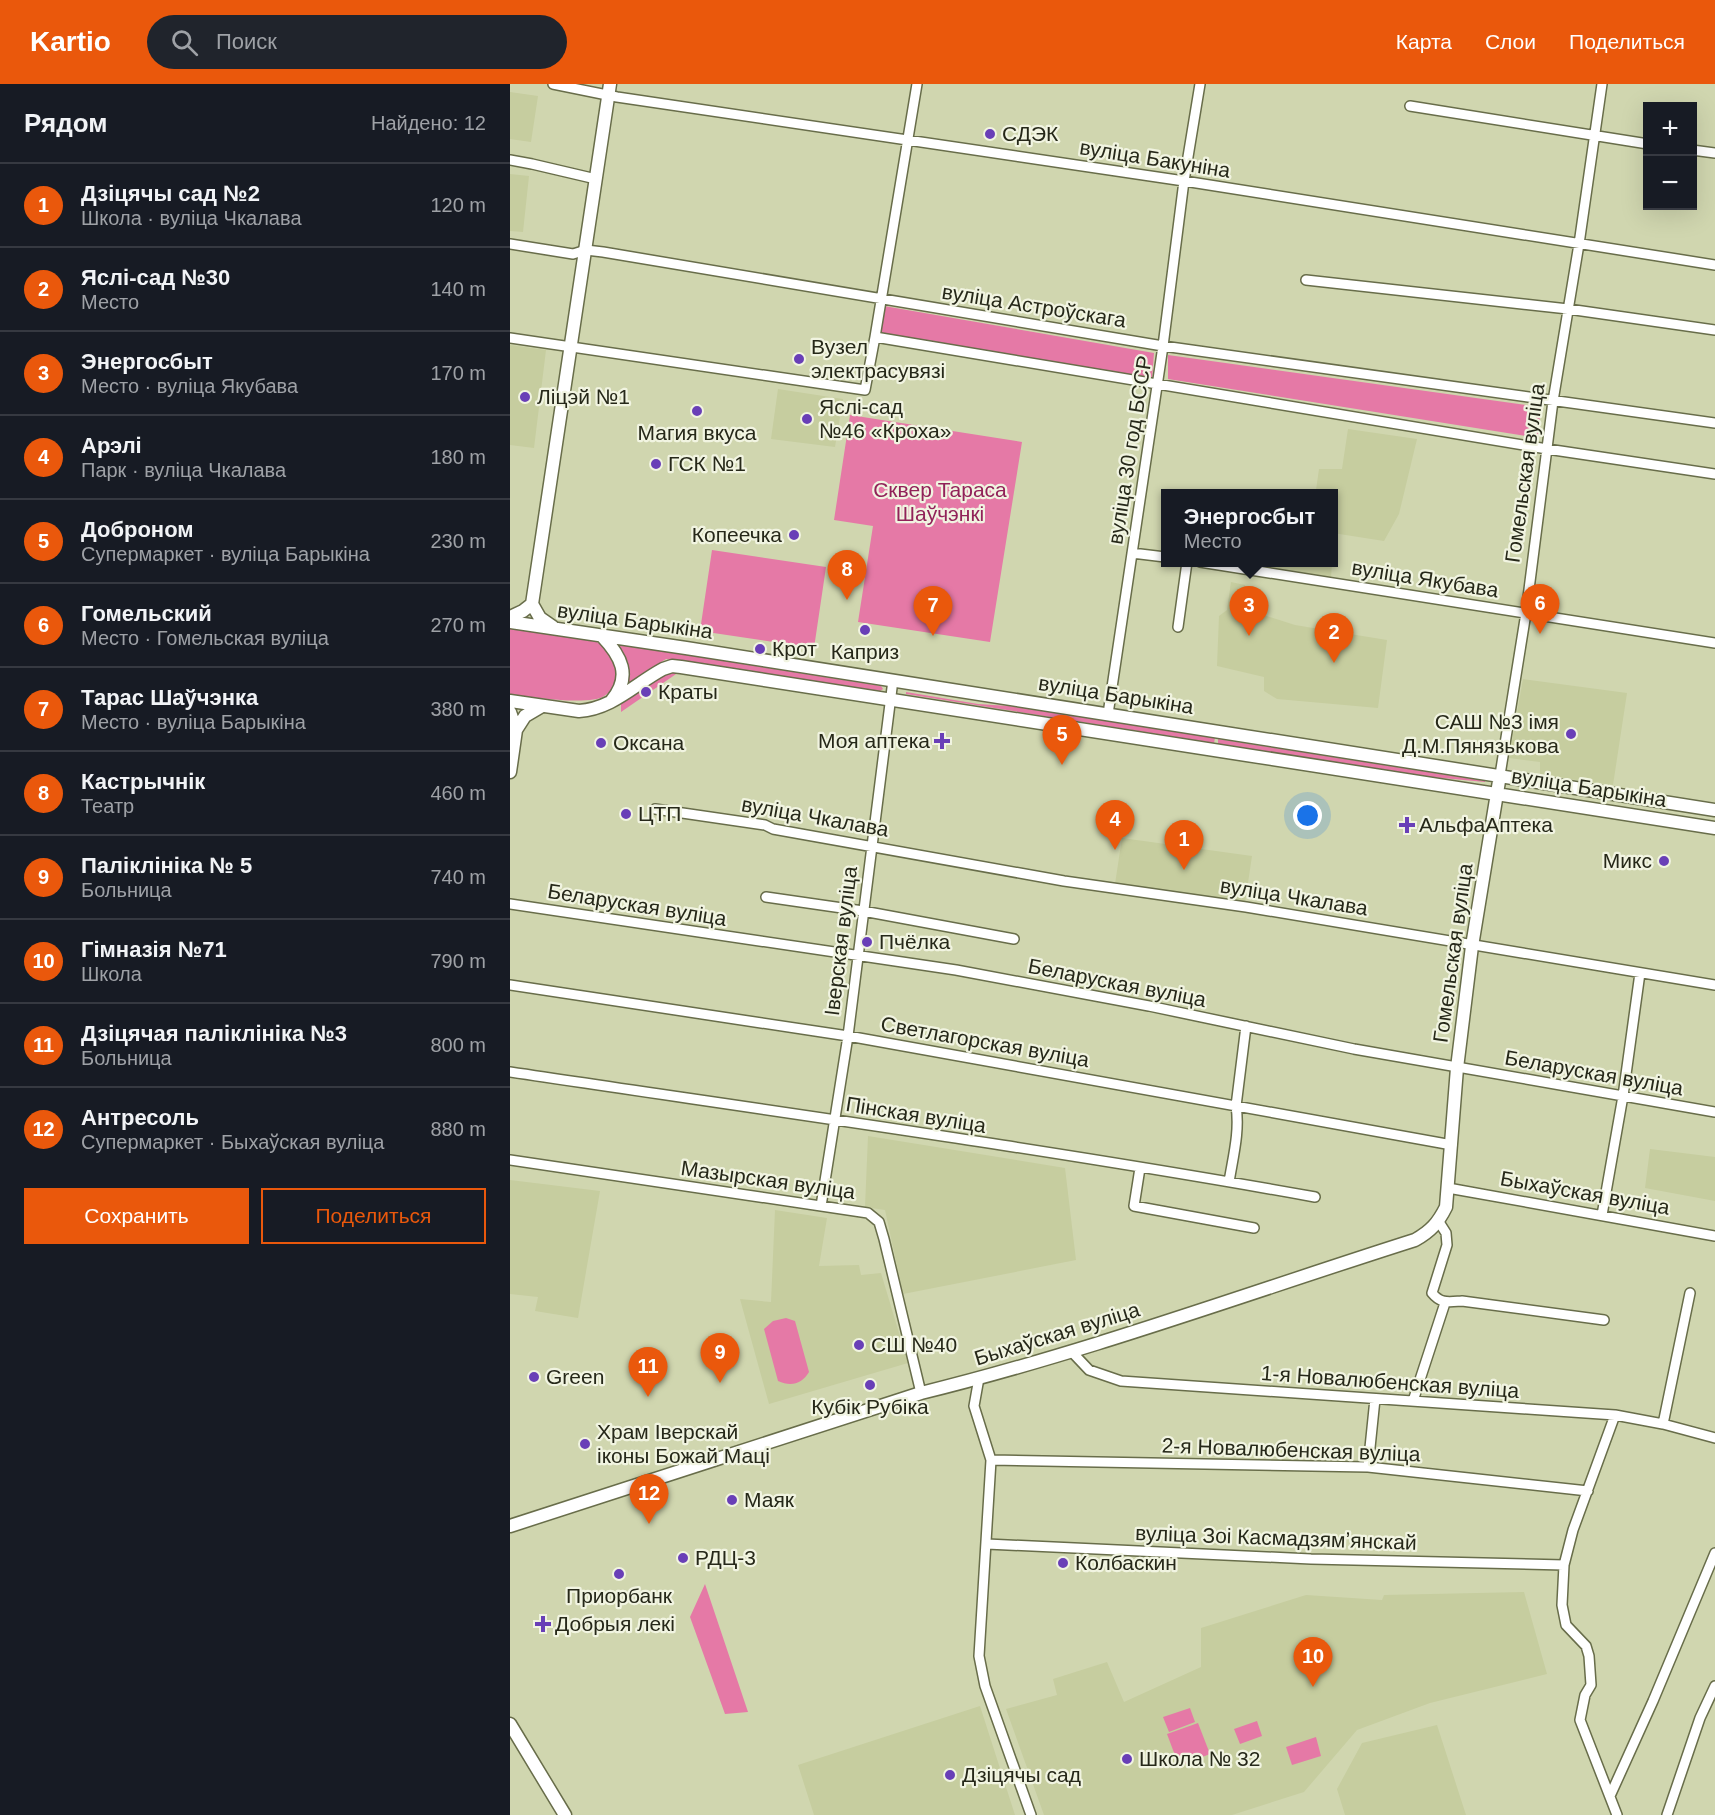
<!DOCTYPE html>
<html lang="ru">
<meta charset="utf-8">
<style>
:root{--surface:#171b24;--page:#20242c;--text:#f1f3f6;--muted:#9ea1a6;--line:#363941;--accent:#ea580c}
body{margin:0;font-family:Arial,sans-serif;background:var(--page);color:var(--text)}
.controls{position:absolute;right:18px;top:18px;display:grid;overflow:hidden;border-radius:0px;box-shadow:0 6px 24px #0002}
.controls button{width:54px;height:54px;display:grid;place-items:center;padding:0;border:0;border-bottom:2px solid var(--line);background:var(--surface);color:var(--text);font:30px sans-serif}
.you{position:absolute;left:798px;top:732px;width:21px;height:21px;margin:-15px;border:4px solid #fff;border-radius:50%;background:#1a73e8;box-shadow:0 0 0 9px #1a73e833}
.badge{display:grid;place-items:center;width:39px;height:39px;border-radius:50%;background:var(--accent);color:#fff;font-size:20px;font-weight:700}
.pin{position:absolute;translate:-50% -50px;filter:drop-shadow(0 2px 3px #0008)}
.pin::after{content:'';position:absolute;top:32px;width:21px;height:18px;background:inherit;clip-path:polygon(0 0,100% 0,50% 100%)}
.popup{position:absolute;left:651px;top:405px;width:177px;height:78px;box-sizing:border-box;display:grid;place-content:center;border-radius:0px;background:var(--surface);filter:drop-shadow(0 2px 4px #0005);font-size:20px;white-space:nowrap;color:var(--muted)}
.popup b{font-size:22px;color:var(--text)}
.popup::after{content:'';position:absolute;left:50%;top:100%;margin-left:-12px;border:12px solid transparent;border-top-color:var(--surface)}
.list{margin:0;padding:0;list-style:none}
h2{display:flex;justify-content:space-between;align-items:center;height:78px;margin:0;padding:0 24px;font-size:26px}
h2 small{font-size:20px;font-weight:400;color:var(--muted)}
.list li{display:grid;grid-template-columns:39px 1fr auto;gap:18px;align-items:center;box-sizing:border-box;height:84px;padding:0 24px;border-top:2px solid var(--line)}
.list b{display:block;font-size:22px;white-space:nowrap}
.list p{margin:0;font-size:20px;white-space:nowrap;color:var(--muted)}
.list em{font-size:20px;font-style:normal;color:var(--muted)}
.actions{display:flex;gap:12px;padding:18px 24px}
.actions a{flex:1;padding:14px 0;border:2px solid var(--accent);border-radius:0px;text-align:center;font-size:21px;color:var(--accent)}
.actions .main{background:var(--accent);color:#fff}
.icon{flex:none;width:33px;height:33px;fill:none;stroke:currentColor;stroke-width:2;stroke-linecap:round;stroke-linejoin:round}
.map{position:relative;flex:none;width:1205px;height:1731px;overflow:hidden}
header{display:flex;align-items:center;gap:36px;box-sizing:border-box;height:84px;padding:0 30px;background:var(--accent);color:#fff}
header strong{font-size:28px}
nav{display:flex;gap:33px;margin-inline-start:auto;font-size:21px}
.search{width:420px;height:54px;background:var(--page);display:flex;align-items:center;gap:15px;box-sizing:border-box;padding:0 21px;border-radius:33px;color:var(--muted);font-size:22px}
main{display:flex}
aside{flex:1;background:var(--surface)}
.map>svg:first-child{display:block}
.built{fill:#c6cd9f}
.green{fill:#e579a6}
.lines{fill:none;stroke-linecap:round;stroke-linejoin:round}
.minor-casing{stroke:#686d4a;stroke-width:12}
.major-casing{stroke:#686d4a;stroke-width:15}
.minor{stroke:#fff;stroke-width:9}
.major{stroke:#fff;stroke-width:12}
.poi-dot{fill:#693fb7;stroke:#f1f4e1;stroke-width:2}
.labels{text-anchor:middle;stroke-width:4.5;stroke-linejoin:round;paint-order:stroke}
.poi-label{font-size:21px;fill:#262819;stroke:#f1f4e1;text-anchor:start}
.street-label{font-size:21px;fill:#262819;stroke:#f1f4e1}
.park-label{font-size:21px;fill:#912259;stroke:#f1f4e1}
</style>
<header>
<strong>Kartio</strong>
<div class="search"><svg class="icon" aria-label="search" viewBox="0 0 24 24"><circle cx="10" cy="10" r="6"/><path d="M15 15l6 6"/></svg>Поиск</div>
<nav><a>Карта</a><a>Слои</a><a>Поделиться</a></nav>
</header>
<main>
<aside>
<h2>Рядом<small>Найдено: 12</small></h2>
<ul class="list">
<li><span class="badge">1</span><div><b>Дзіцячы сад №2</b><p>Школа · вуліца Чкалава</p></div><em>120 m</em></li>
<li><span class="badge">2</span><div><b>Яслі-сад №30</b><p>Место</p></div><em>140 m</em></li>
<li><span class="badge">3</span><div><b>Энергосбыт</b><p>Место · вуліца Якубава</p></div><em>170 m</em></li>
<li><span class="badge">4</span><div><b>Арэлі</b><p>Парк · вуліца Чкалава</p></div><em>180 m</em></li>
<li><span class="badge">5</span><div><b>Доброном</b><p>Супермаркет · вуліца Барыкіна</p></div><em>230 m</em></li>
<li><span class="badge">6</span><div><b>Гомельский</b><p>Место · Гомельская вуліца</p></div><em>270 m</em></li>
<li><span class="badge">7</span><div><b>Тарас Шаўчэнка</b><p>Место · вуліца Барыкіна</p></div><em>380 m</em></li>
<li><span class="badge">8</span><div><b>Кастрычнік</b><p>Театр</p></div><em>460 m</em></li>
<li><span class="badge">9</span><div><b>Паліклініка № 5</b><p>Больница</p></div><em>740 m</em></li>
<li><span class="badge">10</span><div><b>Гімназія №71</b><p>Школа</p></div><em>790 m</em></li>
<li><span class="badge">11</span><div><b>Дзіцячая паліклініка №3</b><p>Больница</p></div><em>800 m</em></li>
<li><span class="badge">12</span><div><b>Антресоль</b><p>Супермаркет · Быхаўская вуліца</p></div><em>880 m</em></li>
</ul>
<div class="actions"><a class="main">Сохранить</a><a>Поделиться</a></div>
</aside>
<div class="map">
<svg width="1205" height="1731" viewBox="0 0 1205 1731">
<rect width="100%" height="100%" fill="#d0d6af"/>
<!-- built -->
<path class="built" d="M0 8 28 12 21 58 0 55Z
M0 90 19 92 13 148 0 147Z
M0 261 36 266 24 364 0 361Z
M268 305 333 315 325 363 261 355Z
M838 345 907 355 889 430 874 457 823 449V410L800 409 801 406 807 407 806 406 809 385H832Z
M734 479H822L821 493Z
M721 498 735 501V525L785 541 877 556 868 624 767 615 754 607V593L707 582 709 532 717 526Z
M1013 595 1117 609 1103 701 1030 691V678L999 674Z
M612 754 742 772 735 819 605 800Z
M358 1052 555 1084 566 1176 393 1210 375 1126 355 1123Z
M1140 1065 1205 1073V1117L1135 1104Z
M0 1096 90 1107 68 1234 25 1227 28 1213 0 1210Z
M265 1126 317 1134 309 1182 349 1181 351 1191 371 1189 398 1279 259 1320 230 1215 261 1218Z
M1014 1508 1037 1590 920 1619 847 1646 794 1708 722 1731H534L496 1625 547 1611 543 1595 597 1578 614 1618 691 1583V1544L796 1511 872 1516 874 1511Z
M470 1622 505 1731H304L288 1681Z
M927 1641 956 1731H835L827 1705 852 1659Z"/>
<!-- green -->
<path class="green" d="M374 222 644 269 642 295 371 249Z
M658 271 1031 323 1028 354 658 295Z
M340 331 512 358 480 558 348 538 363 442 324 436Z
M202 466 316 483 304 564 190 547Z
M0 543 87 558C97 564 108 576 107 588 106 598 103 607 94 612 80 622 19 613 0 610Z
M108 560 371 602 373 605 370 607 156 575 118 599V578Z
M169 588 111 628V619C129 607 147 589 169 588Z
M396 608 468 620 499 622 705 654 704 659 396 610Z
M708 655 975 697V698L911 692 708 660Z
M276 1234 285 1237 299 1288C292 1300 281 1303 268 1297L254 1245 263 1237Z
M195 1500 238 1628 215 1630 180 1533Z
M680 1624 685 1638 659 1648 653 1633Z
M747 1637 752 1652 730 1660 724 1645Z
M688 1639 700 1670 669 1682 657 1650Z
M806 1653 811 1672 782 1681 776 1663Z"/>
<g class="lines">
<defs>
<path id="minor" d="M43 0 107 13 674 97 1205 181
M900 22 1138 60
M1182 66 1205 69
M0 76 22 80 86 95
M0 160 63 170 76 166 93 168 653 262 1205 339
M796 196 1058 225 1205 246
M365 253 1037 365 1205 390
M0 254 355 306 365 253 407 0
M622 469 655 473
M690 478 1205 559
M668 543 677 478
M598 630 653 262 674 97 690 0
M990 691 1016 529 1043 317 1069 160 1092 0
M145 725 255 741 263 745 554 797 736 823 1205 901
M256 813 353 827 504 855
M0 820 446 886 639 922 844 965 1205 1028
M0 901 338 952 942 1061
M0 988C268 1028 538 1065 805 1113
M0 1076 358 1129 369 1138 374 1155 411 1309
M630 1084 624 1122 744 1144
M719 1098C723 1073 730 1047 726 1022L736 942
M938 1104 1205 1152
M311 1122 338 952 383 596
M1092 1131 1113 1012 1130 889
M929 1138 936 1149 937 1161 922 1209C931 1220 938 1218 952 1217L1094 1236
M561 1267 579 1286 611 1297 1105 1331 1153 1340 1205 1354
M469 1294 464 1322 481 1376 469 1572 475 1602 521 1731
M903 1317 935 1219
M1105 1331 1063 1446 1054 1481 1052 1521 1056 1541 1076 1562 1079 1572 1081 1601 1075 1611 1070 1636 1107 1731
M1153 1340 1180 1209
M481 1376 858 1383 1078 1407
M858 1383 865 1315
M477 1460 801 1475 1054 1481
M1100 1712 1143 1617 1205 1469
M1157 1731 1190 1634 1205 1602"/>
<path id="major" d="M22 520 100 0
M22 520 30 534 43 543
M0 533 13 527 22 520
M0 538 176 564 1205 726
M92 552C111 572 122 592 102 616
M0 617 69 627C102 625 125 600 153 585L162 582 171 583 1205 744
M0 628 6 646
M0 688 6 646 15 632 32 622
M0 1442 411 1309C578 1268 741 1208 905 1156 921 1147 928 1139 936 1123L947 984 962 862 990 691
M0 1640 55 1731"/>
</defs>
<!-- minor casing -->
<use href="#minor" class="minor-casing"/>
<!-- major casing -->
<use href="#major" class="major-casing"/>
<!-- minor -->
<use href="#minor" class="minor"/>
<!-- major -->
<use href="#major" class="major"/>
</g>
<!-- markers -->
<g class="poi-dot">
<circle cx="480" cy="50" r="6"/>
<circle cx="289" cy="275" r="6"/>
<circle cx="15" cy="313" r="6"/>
<circle cx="187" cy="327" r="6"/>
<circle cx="297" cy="335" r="6"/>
<circle cx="146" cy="380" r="6"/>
<circle cx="284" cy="451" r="6"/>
<circle cx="355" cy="546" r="6"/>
<circle cx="250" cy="565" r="6"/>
<circle cx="136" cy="608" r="6"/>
<circle cx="1061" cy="650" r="6"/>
<path d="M429 648h6v6h6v6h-6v6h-6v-6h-6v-6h6z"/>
<circle cx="91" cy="659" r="6"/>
<circle cx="116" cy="730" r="6"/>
<path d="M894 732h6v6h6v6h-6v6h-6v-6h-6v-6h6z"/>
<circle cx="1154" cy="777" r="6"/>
<circle cx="357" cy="858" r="6"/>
<circle cx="349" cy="1261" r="6"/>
<circle cx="24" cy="1293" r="6"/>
<circle cx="360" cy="1301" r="6"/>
<circle cx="75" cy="1360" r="6"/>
<circle cx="222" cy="1416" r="6"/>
<circle cx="173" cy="1474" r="6"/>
<circle cx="553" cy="1479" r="6"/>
<circle cx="109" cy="1490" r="6"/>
<path d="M30 1531h6v6h6v6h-6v6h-6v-6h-6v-6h6z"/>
<circle cx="617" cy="1675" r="6"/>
<circle cx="440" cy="1691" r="6"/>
</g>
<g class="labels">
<!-- poi labels -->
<g class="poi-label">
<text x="492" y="57">СДЭК</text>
<text x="301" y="270">Вузел<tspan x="301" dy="24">электрасувязі</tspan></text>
<text x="27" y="320">Ліцэй №1</text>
<text x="309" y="330">Яслі-сад<tspan x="309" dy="24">№46 «Кроха»</tspan></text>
<text x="187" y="356" text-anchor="middle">Магия вкуса</text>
<text x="158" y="387">ГСК №1</text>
<text x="272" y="458" text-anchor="end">Копеечка</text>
<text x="262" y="572">Крот</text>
<text x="355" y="575" text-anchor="middle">Каприз</text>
<text x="148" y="615">Краты</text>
<text x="1049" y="645" text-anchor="end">САШ №3 імя<tspan x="1049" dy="24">Д.М.Пянязькова</tspan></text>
<text x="420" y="664" text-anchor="end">Моя аптека</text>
<text x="103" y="666">Оксана</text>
<text x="128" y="737">ЦТП</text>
<text x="909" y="748">АльфаАптека</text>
<text x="1142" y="784" text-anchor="end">Микс</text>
<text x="369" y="865">Пчёлка</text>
<text x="361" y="1268">СШ №40</text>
<text x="36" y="1300">Green</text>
<text x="360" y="1330" text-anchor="middle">Кубік Рубіка</text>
<text x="87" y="1355">Храм Іверскай<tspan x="87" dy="24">іконы Божай Маці</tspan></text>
<text x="234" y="1423">Маяк</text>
<text x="185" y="1481">РДЦ-3</text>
<text x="565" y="1486">Колбаскин</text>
<text x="109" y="1519" text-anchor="middle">Приорбанк</text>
<text x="45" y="1547">Добрыя лекі</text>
<text x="629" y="1682">Школа № 32</text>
<text x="452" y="1698">Дзіцячы сад</text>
</g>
<!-- street labels -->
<g class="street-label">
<text transform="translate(645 75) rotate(9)" y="7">вуліца Бакуніна</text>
<text transform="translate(524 222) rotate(9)" y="7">вуліца Астроўскага</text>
<text transform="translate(620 366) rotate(-81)" y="7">вуліца 30 год БССР</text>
<text transform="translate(1015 389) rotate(-82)" y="7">Гомельская вуліца</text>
<text transform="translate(915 495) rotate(9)" y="7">вуліца Якубава</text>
<text transform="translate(125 537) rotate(8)" y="7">вуліца Барыкіна</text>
<text transform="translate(606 611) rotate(9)" y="7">вуліца Барыкіна</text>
<text transform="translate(1079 704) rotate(9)" y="7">вуліца Барыкіна</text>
<text transform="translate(305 733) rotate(10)" y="7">вуліца Чкалава</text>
<text transform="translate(784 813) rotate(9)" y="7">вуліца Чкалава</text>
<text transform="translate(127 821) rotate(9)" y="7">Беларуская вуліца</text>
<text transform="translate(331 857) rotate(-83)" y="7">Іверская вуліца</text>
<text transform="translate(943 869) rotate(-82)" y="7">Гомельская вуліца</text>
<text transform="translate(607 899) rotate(11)" y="7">Беларуская вуліца</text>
<text transform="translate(475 958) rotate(10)" y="7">Светлагорская вуліца</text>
<text transform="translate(1084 989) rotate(10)" y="7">Беларуская вуліца</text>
<text transform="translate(406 1031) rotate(9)" y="7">Пінская вуліца</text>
<text transform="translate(258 1096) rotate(8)" y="7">Мазырская вуліца</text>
<text transform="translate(1075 1109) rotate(10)" y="7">Быхаўская вуліца</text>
<text transform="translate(547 1250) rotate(-17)" y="7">Быхаўская вуліца</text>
<text transform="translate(880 1298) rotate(4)" y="7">1-я Новалюбенская вуліца</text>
<text transform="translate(781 1366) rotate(2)" y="7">2-я Новалюбенская вуліца</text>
<text transform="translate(766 1454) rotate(2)" y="7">вуліца Зоі Касмадзямʼянскай</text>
</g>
<!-- park labels -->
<g class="park-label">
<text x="430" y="413">Сквер Тараса<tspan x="430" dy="24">Шаўчэнкі</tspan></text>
</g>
</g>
</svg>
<div class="controls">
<button>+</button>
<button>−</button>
</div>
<div class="you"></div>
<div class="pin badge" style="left:674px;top:786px">1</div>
<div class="pin badge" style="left:824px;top:579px">2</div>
<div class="pin badge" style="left:739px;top:552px">3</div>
<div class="popup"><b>Энергосбыт</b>Место</div>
<div class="pin badge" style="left:605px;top:766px">4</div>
<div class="pin badge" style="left:552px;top:681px">5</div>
<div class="pin badge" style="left:1030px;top:550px">6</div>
<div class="pin badge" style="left:423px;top:552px">7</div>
<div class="pin badge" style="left:337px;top:516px">8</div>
<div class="pin badge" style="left:210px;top:1299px">9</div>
<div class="pin badge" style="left:803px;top:1603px">10</div>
<div class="pin badge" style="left:138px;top:1313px">11</div>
<div class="pin badge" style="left:139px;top:1440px">12</div>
</div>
</main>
